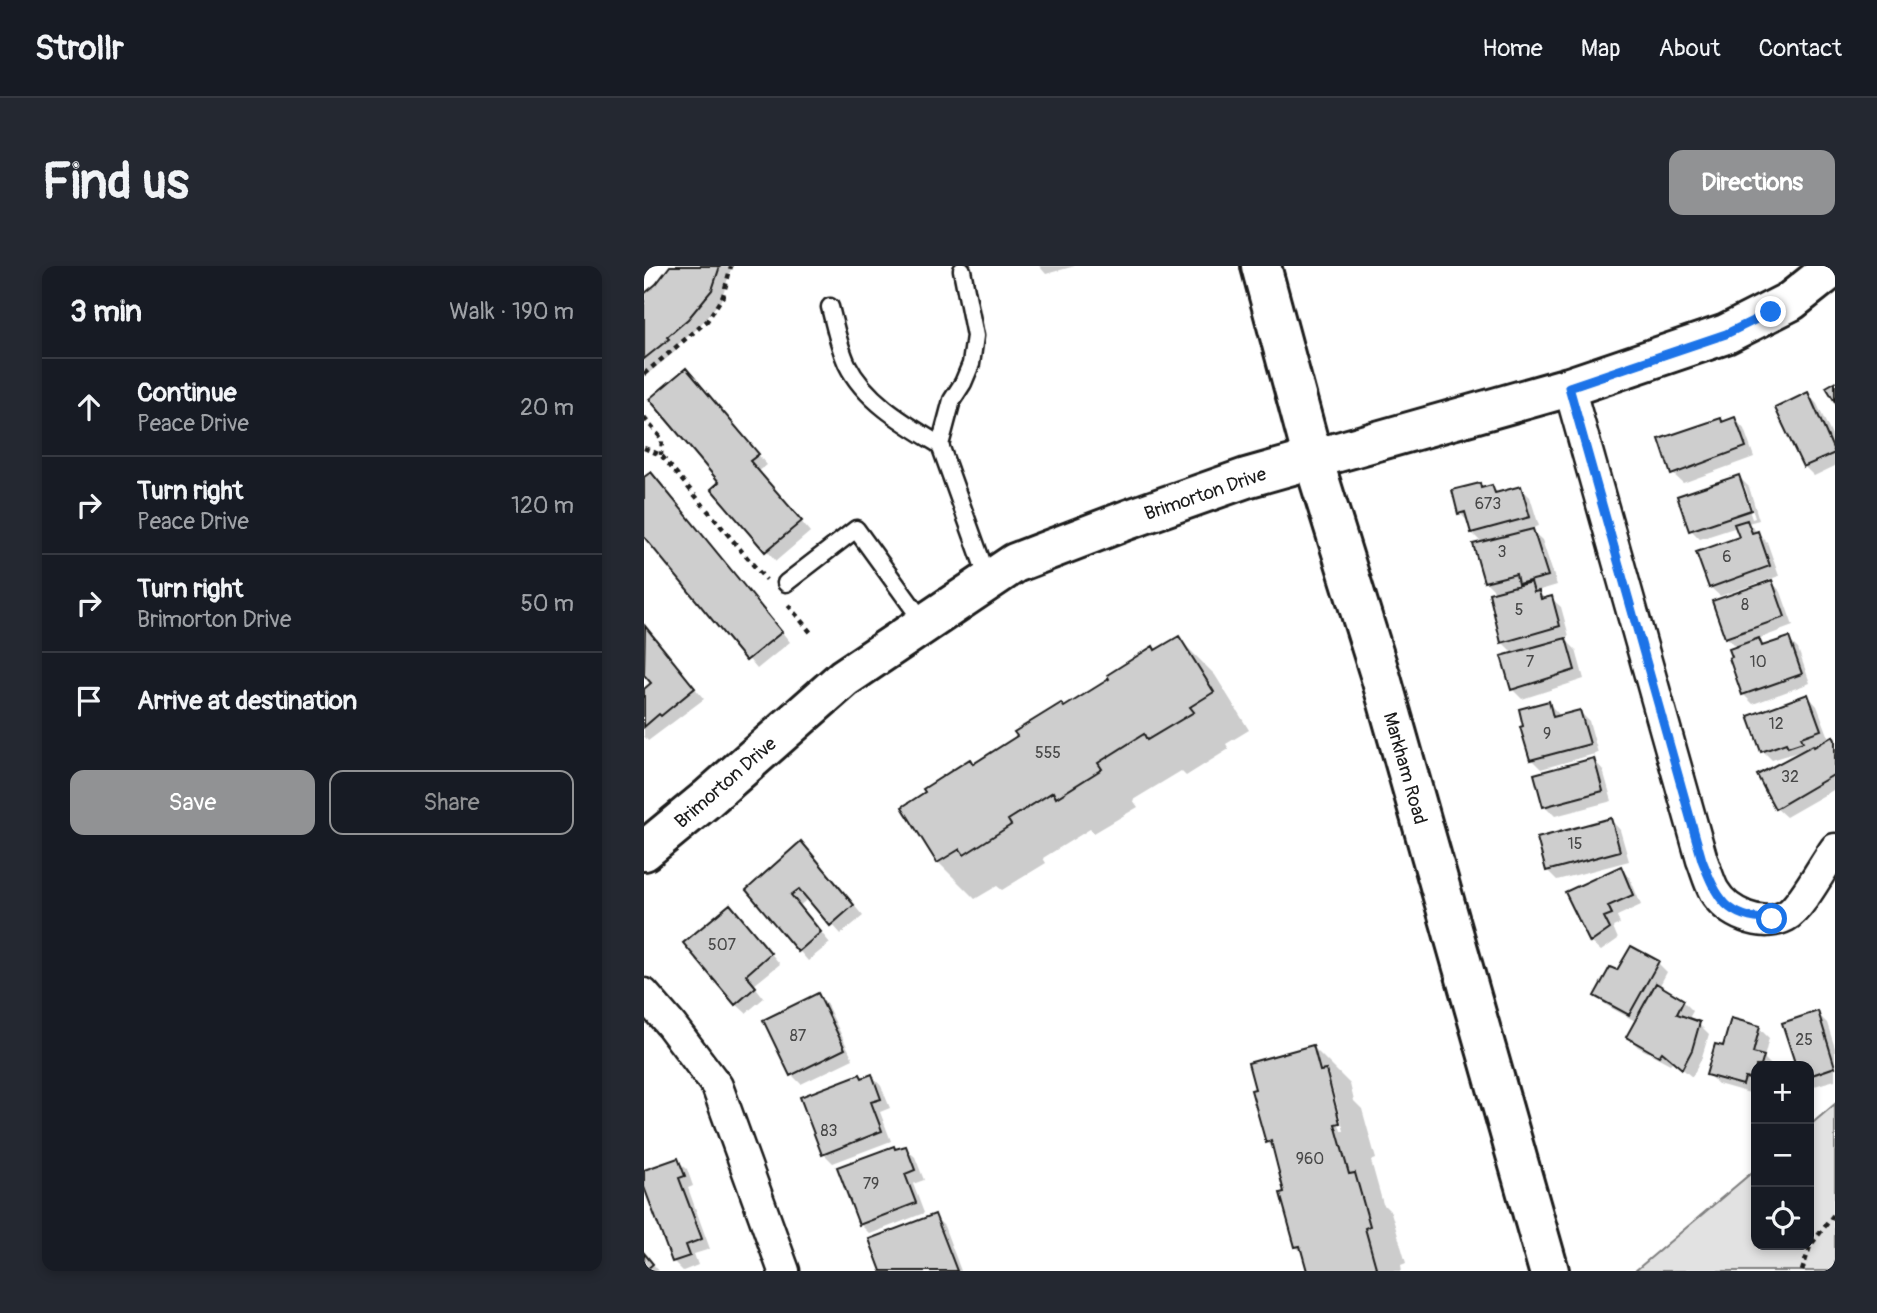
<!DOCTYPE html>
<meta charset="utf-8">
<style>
:root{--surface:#171b24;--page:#242831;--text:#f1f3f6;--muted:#9ea1a6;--line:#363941;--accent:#919294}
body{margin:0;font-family:Pangolin,sans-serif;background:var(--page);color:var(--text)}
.controls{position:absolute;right:21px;bottom:21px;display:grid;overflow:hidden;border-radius:14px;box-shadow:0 4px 10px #0003}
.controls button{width:63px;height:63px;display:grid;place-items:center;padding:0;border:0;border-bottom:2px solid var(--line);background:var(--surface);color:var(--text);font:35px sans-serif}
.stop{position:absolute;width:21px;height:21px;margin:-16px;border:5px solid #1a73e8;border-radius:50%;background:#fff}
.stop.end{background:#1a73e8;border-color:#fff;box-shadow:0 2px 7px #0008}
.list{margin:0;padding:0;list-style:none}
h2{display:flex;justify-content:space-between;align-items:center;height:91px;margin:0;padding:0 28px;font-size:30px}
h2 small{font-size:23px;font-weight:400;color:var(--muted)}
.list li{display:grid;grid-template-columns:46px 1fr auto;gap:21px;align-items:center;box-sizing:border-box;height:98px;padding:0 28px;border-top:2px solid var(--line)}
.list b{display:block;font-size:26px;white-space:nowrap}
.list p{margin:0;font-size:23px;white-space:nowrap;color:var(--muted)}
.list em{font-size:23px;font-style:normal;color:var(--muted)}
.actions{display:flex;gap:14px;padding:21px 28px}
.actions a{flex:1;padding:16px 0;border:2px solid var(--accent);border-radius:14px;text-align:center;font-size:24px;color:var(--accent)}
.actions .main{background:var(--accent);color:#fff}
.icon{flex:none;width:38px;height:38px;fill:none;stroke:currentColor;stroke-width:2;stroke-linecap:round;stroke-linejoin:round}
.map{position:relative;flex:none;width:1191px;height:1005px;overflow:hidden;border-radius:14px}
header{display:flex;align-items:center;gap:42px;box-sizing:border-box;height:98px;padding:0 35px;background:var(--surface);border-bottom:2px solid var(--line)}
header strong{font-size:33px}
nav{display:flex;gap:38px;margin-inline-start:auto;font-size:24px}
.intro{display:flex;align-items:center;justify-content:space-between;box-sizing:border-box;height:168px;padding:0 42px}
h1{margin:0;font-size:49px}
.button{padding:18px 32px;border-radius:14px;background:var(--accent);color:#fff;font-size:24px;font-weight:700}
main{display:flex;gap:42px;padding:0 42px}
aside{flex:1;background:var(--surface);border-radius:14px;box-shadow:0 4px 10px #0003}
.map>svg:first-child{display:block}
.green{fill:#e2e2e2;stroke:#7f7f7f;stroke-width:2}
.shadow{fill:#0003;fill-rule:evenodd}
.building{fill:#cecece;stroke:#1c1c1c;stroke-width:2}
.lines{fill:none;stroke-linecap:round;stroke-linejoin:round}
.lane-casing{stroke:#1c1c1c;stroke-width:21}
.street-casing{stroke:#1c1c1c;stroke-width:35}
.secondary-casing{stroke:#1c1c1c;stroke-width:44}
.primary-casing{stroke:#1c1c1c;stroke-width:44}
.path{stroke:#1c1c1c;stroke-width:4.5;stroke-dasharray:5 5;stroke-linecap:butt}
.lane{stroke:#fff;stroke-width:16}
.street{stroke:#fff;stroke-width:30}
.secondary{stroke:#fff;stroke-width:38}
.primary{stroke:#fff;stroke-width:38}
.route{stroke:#1a73e8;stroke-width:9}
.labels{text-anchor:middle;stroke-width:7;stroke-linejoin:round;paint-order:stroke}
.number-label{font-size:16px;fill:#484848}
.street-label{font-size:19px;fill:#1c1c1c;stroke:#fff}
</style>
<header>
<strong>Strollr</strong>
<nav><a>Home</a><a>Map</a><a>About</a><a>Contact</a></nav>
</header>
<div class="intro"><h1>Find us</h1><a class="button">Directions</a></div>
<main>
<aside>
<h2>3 min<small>Walk · 190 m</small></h2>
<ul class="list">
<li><svg class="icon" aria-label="ahead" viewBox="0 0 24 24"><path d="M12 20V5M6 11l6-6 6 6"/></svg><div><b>Continue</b><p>Peace Drive</p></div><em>20 m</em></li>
<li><svg class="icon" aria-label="right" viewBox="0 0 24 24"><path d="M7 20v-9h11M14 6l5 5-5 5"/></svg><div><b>Turn right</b><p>Peace Drive</p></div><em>120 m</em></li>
<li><svg class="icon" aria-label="right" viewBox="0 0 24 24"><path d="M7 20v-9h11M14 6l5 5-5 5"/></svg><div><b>Turn right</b><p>Brimorton Drive</p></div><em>50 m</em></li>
<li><svg class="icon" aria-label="arrive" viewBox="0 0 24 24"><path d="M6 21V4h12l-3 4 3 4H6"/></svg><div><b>Arrive at destination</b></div></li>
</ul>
<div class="actions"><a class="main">Save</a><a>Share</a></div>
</aside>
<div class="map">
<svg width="1191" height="1005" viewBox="0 0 1191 1005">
<rect width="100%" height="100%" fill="#fff"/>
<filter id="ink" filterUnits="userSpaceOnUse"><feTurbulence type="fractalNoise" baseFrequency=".0143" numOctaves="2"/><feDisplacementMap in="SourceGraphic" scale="14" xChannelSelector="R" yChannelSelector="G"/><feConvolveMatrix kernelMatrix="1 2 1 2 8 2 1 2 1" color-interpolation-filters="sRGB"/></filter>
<g filter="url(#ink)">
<!-- green -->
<path class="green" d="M1191 838V1005H991L1112 903V979H1165V860Z"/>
<!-- shadow -->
<path class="shadow" d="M27 0H88L77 34 53 63 31 81 33 84 0 111V30L13 19Z
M395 0H431L402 8Z
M51 114 123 199 115 205 166 266 132 295 70 223 78 216Z
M1164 128 1173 138 1191 176V200L1170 210 1160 200Z
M1091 153 1100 163 1110 191 1039 217 1029 208 1076 154 1079 157Z
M0 209 16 218 146 376 113 403 0 268Z
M1095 211 1105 221 1115 254 1104 257 1123 276 1135 310 1076 330 1066 321 1097 272 1093 261 1056 273 1047 264ZM1097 220H1101L1111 252 1108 253Z
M835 219 840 223 848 221 855 228 877 222 886 231 895 260 886 263 898 274 913 319 893 325 901 333 907 332 917 341 925 370 919 371 932 384 940 413 878 433 868 423 870 388 858 376 853 327 841 315 839 278 828 267 825 257 816 247Z
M1128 316 1137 326 1149 360 1114 373 1122 381 1144 373 1154 383 1166 417 1109 438 1099 428 1093 382 1082 371Z
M1 363 60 433 4 475 0 470V425L9 418 0 406Z
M534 372 571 409 605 464 582 478 585 483 542 510 537 505 489 534 494 541 450 567 446 563 399 592 402 597 358 624 353 620 331 633 294 596 330 499Z
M1164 430 1173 440 1186 474 1189 473 1191 475V523L1142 551 1132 542 1158 486 1157 485 1128 494 1119 485Z
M904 437 914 447 915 451 936 446 945 455 954 487 897 503 887 493Z
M950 494 959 504 968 535 911 550 901 540Z
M967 554 976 564 985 595 913 614 903 604Z
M166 587 219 650 197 668 165 632 155 640 186 677 164 695 104 624Z
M976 602 986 612 997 639 973 650 976 658 969 661 974 673 957 685 947 676Z
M95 650 136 698 110 719 120 732 102 747 92 738Z
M1014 697 1023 706 1015 721 1039 735 1049 745 1044 754 1055 758 1065 768 1057 794 1048 811 1029 795 1026 798 994 781 984 771 993 756 962 739 952 729 974 707Z
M174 729 183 739 209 793 157 818 148 809Z
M1173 747 1183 757 1191 782V814L1167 821 1165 819V800H1154L1140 758Z
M1115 762 1125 772 1120 792 1128 800H1112V821L1109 828 1074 818 1064 809 1080 782Z
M669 781 706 818 710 835 718 843 732 893 727 895 739 938 747 946 762 997 757 999 758 1005H665L661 989 652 981 643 927 630 883 623 876ZM685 821H688L700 865H697Z
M228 810 237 820 246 842 236 846 247 875 189 897 180 888 219 813Z
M261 882 271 891 280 914 269 918 280 947 226 968 216 958 253 885Z
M33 894 43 903 49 920 44 922 66 983 50 988 54 999 39 1005 29 995 0 916V906Z
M290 950 300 960 317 1005H239Z
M0 987 15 1005H0Z"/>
<!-- building -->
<path class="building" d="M26 0H76L68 24 44 53 23 71 25 73 0 93V28L12 18Z
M42 102 115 188 106 195 158 255 121 286 67 223 75 216 5 133Z
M1191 116V136L1182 121Z
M1164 126 1191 187 1159 201 1131 142Z
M1091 151 1102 181 1027 209 1015 173 1077 152 1078 156Z
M7 206 138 366 102 395 0 271V211Z
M1095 209 1107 244 1045 265 1033 230Z
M836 217 837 222 848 219 851 227 877 220 886 251 827 267 821 246 814 248 808 224Z
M1103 254 1108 267 1114 265 1126 300 1065 322 1052 286 1095 271 1090 258Z
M889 263 904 310 874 318 872 308 840 316 829 278Z
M1128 314 1141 351 1081 372 1068 335Z
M887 316 890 326 895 325 897 333 908 330 916 360 857 377 845 327Z
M1 360 51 422 17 450 15 448 0 461V423L7 417 0 409Z
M535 370 570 426 546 441 550 446 503 474 500 468 454 497 458 503 412 532 409 526 364 554 367 559 320 589 316 583 293 597 258 541 281 526 279 523 326 493 329 498 373 470 370 466 417 437 420 441 465 413 463 409 509 380 511 384Z
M1145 371 1158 408 1098 429 1085 392 1088 391 1085 383 1115 372 1118 380Z
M922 372 931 404 867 424 857 390Z
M1164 428 1177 464 1157 471 1159 476 1144 481 1142 477 1117 486 1104 450Z
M905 435 909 451 936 444 946 478 886 494 876 461 879 460 875 443Z
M1189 470 1191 474V508L1131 543 1113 509 1169 479 1170 481Z
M950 492 959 525 899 541 890 508Z
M967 552 976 585 902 605 893 572Z
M157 575 210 639 186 660 155 623 147 629 177 666 154 686 102 624Z
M977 600 989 629 964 640 968 648 960 651 966 663 946 677 921 626Z
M86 638 127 687 102 709 112 721 91 739 39 677Z
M987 680 1015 695 985 749 950 730 966 701 973 704Z
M1012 717 1040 734 1033 748 1056 756 1048 784 1038 803 1018 786 1015 790 982 771Z
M174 727 201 783 146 810 119 754Z
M1174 745 1191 801 1165 810V800H1152L1138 757Z
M1087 752 1116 760 1109 787 1120 790 1117 800H1112V814L1101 812 1099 819 1062 809 1071 778 1079 780Z
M669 779 676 805 682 804 696 857 691 858 705 908 711 907 726 960 721 962 733 1005H663L656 980 651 981 636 927 640 926 627 875 622 877 607 824 611 823 604 797Z
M216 808 218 812 228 808 237 833 227 836 238 865 178 889 156 831Z
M250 880 251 883 262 880 271 904 261 908 272 937 215 959 193 901Z
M34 892 41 910 35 912 58 973 42 979 46 990 28 996 0 921V904Z
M291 948 313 1005H237L225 973Z
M0 987 9 998 1 1005H0Z"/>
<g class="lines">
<defs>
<path id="lane" d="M318 4 331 70 327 98 319 117 308 134 296 179 344 313
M186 41C191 60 195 81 203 98 221 135 263 159 296 179
M142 317 212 263 280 357"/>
<path id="street" d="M925 121 1058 594C1062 604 1065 616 1070 625 1083 647 1117 663 1142 650 1157 642 1180 598 1191 583
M0 728 27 759 73 820 140 1005"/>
<path id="secondary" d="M0 585 63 533 200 412 371 297 483 254 602 212 925 121 1082 68 1147 35 1191 0"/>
<path id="primary" d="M617 0 669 193 737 412 905 1005"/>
</defs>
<!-- lane casing -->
<use href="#lane" class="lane-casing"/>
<!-- street casing -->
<use href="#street" class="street-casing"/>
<!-- secondary casing -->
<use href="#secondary" class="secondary-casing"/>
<!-- primary casing -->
<use href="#primary" class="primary-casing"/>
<!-- path -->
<path class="path" d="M0 108 63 55 79 30 87 0
M0 152 18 173 17 189
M0 182 17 189 122 314
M144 339 168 368
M1158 1005 1166 980 1191 947"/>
<!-- lane -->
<use href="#lane" class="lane"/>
<!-- street -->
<use href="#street" class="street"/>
<!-- secondary -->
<use href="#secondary" class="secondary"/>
<!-- primary -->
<use href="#primary" class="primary"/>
</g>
</g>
<g class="lines" filter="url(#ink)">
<!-- route -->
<path class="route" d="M1127 46 1082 68 925 121 1058 594C1073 632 1083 654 1128 653"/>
</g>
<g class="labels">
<!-- number labels -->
<g class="number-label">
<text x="844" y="243">673</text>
<text x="858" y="291">3</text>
<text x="1083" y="296">6</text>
<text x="1101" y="344">8</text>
<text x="875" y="349">5</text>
<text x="886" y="401">7</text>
<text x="1114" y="401">10</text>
<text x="1132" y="463">12</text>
<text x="903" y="473">9</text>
<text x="404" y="492">555</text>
<text x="1146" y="516">32</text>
<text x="931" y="583">15</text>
<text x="78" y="684">507</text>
<text x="154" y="775">87</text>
<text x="1160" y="779">25</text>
<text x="185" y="870">83</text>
<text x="666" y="898">960</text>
<text x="227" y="923">79</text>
</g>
<!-- street labels -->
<g class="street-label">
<text transform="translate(561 227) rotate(-19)" y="7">Brimorton Drive</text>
<text transform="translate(762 502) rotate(74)" y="7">Markham Road</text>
<text transform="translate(81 516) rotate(-41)" y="7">Brimorton Drive</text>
</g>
</g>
</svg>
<div class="controls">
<button>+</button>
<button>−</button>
<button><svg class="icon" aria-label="locate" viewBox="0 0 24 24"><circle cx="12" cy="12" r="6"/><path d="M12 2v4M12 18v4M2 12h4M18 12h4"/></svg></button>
</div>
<div class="stop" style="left:1128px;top:653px"></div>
<div class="stop end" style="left:1127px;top:46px"></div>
</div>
</main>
